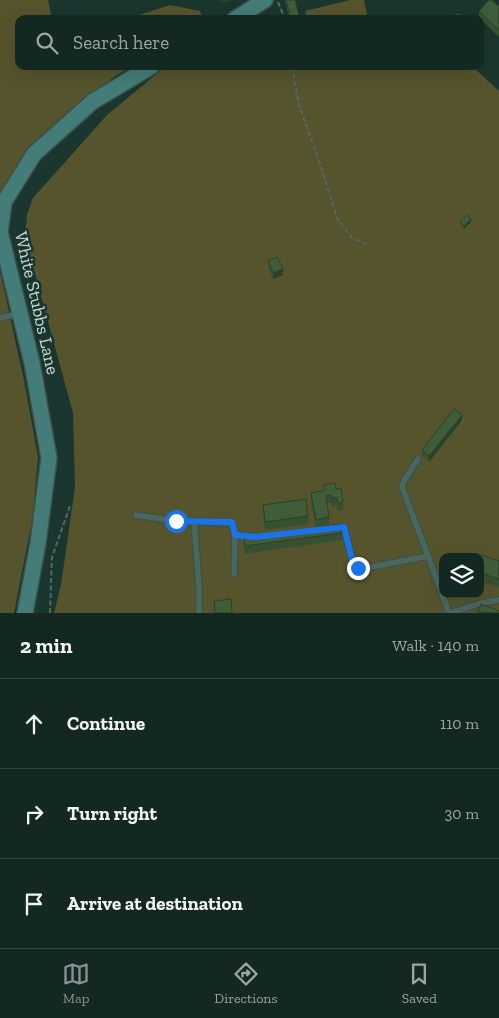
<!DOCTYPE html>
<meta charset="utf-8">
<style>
:root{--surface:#142822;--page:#1d302a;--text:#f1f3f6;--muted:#9da6a5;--line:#334440;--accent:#8c9099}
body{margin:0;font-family:"Zilla Slab",serif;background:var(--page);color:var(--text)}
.controls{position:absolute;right:15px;bottom:15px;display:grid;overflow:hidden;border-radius:10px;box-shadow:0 5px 20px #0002}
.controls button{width:45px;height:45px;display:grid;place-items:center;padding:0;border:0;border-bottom:1px solid var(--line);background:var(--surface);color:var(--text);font:25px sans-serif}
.stop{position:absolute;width:15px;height:15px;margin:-11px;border:4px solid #1a73e8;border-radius:50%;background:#fff}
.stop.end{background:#1a73e8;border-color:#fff;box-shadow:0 1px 5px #0008}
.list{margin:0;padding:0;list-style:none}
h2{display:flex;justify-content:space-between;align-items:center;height:65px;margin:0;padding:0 20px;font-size:21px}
h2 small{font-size:16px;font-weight:400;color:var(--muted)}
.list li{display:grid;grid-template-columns:32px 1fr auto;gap:15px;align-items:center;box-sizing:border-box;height:90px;padding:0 20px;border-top:1px solid var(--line)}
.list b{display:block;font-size:19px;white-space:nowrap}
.list em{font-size:16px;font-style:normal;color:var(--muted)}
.icon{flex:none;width:28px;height:28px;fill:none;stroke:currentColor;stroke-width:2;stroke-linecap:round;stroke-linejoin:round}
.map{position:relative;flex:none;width:499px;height:613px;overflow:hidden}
.search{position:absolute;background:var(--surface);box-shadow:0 5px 20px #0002;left:15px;right:15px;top:15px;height:55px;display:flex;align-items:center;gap:12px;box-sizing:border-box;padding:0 18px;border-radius:10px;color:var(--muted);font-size:19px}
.sheet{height:335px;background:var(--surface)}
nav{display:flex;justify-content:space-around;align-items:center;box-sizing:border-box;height:70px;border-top:1px solid var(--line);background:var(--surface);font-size:14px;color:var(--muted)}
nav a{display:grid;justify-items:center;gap:2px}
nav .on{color:var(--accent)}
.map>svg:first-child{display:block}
.green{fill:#55542d;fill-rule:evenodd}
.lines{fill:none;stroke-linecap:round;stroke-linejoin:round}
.lane-casing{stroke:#3b524b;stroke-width:8}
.secondary-casing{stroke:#3b524b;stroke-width:18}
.path{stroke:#516962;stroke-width:2;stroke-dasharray:5 2.5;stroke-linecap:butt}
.lane{stroke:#4b675d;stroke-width:5.5}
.secondary{stroke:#437c78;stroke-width:15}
.wall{fill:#375031}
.shaded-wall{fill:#2d4128}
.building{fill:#405d39;stroke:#2d4128}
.route{stroke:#1a73e8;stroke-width:6}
.labels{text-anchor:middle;stroke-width:5;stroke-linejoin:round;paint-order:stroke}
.street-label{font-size:18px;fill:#cadad4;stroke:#1b362e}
</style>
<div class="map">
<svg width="499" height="613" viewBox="0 0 499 613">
<rect width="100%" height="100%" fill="#1b362e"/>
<!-- green -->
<path class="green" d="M0 0H48L52 19H19V66H132L115 76 48 131 20 166 0 196Z
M350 0H364L368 19H307L305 11Z
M170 5 200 11 203 19H127Z
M166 66H472L499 91V613H54L61 585 75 487 73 413 25 237 27 215 33 198 107 115ZM443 557H480V594H443Z
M0 271 24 380 38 457 33 516 14 613H0Z"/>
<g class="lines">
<defs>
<path id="lane" d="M0 318 18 314
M418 459 404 481 402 487 428 556
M136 515 176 521 232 523 235 535 258 537
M194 521 199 586V613
M335 528 344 527 353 563 361 569 428 556 449 613
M234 574 235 535
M450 613 481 603 499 600"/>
<path id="secondary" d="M235 19 265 0
M25 613 38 543 49 458 32 363 0 232 4 202 34 154 92 102 152 66"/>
</defs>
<!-- lane casing -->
<use href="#lane" class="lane-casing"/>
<!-- secondary casing -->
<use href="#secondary" class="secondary-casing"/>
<!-- path -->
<path class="path" d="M278 2 285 19
M292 66 299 105 317 155 338 220 352 238 368 245
M50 613 52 557 70 506"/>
<!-- lane -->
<use href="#lane" class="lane"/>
<!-- secondary -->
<use href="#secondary" class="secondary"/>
</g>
<!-- wall -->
<path class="wall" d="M285 0H295L300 19H289Z
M499 5V37L479 18V11L498 6Z
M460 222H471L464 229 460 224Z
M268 261 283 275 273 279 268 266Z
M462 420 429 462 422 456V450Z
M324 485 336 489 343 502V510L338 511 337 505 331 506V502L327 503 329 517V525L316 527 311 501V493L324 491Z
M263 505 308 516V524L265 530 263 513Z
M342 533V540L245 554 244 538Z
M480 557 499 561V587L480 581Z"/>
<!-- shaded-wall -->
<path class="shaded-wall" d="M221 0H231V1L221 3Z
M471 219V222L464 229V226Z
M283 269V275L273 279V273Z
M462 415V420L429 462V456Z
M459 594H467V595L459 597Z"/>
<!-- building -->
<path class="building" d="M286 0H295L300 19H291Z
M489 0H492L498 6 499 5V30L479 11Z
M458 13 464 19H450Z
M467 215 471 219 464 226 460 222Z
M277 257 283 269 273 273 268 261Z
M454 409 462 415 429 456 422 450Z
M335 483 336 489 341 488 343 502 338 503 337 497 331 498V495L326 496 329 517 316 520 311 493 325 490 324 485Z
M306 499 308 516 265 522 263 505Z
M341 524 342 533 245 546 244 538Z
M475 553 499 561V579L480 573V557H473Z
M231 599 232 613H215L214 601Z
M481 604 499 611V613L478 612Z"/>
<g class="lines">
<!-- route -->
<path class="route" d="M176 521 232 522 235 535 255 537 344 527 353 563 358 568"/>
</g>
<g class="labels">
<!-- street labels -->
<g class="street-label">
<text transform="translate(37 303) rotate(77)" y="6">White Stubbs Lane</text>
</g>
</g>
</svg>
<div class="controls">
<button><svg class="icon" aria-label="layers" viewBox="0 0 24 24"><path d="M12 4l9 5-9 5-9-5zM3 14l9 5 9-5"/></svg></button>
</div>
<div class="stop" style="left:176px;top:521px"></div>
<div class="stop end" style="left:358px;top:568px"></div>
<div class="search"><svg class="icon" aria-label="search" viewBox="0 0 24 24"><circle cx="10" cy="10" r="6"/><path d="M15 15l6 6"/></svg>Search here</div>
</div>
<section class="sheet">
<h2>2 min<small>Walk · 140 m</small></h2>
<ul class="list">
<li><svg class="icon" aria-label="ahead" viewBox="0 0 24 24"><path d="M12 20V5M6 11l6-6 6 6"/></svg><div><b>Continue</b></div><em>110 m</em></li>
<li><svg class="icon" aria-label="right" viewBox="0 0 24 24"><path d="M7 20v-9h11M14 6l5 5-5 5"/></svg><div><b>Turn right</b></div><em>30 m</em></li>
<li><svg class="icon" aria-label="arrive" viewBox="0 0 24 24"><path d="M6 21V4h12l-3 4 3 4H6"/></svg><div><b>Arrive at destination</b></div></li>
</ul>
</section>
<nav>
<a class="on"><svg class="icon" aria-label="map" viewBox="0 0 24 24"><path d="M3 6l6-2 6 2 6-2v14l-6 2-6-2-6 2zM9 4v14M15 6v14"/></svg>Map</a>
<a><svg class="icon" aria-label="directions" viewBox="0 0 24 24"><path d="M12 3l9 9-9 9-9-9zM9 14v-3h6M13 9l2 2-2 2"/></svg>Directions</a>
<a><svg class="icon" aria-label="saved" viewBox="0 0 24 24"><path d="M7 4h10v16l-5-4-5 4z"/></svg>Saved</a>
</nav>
